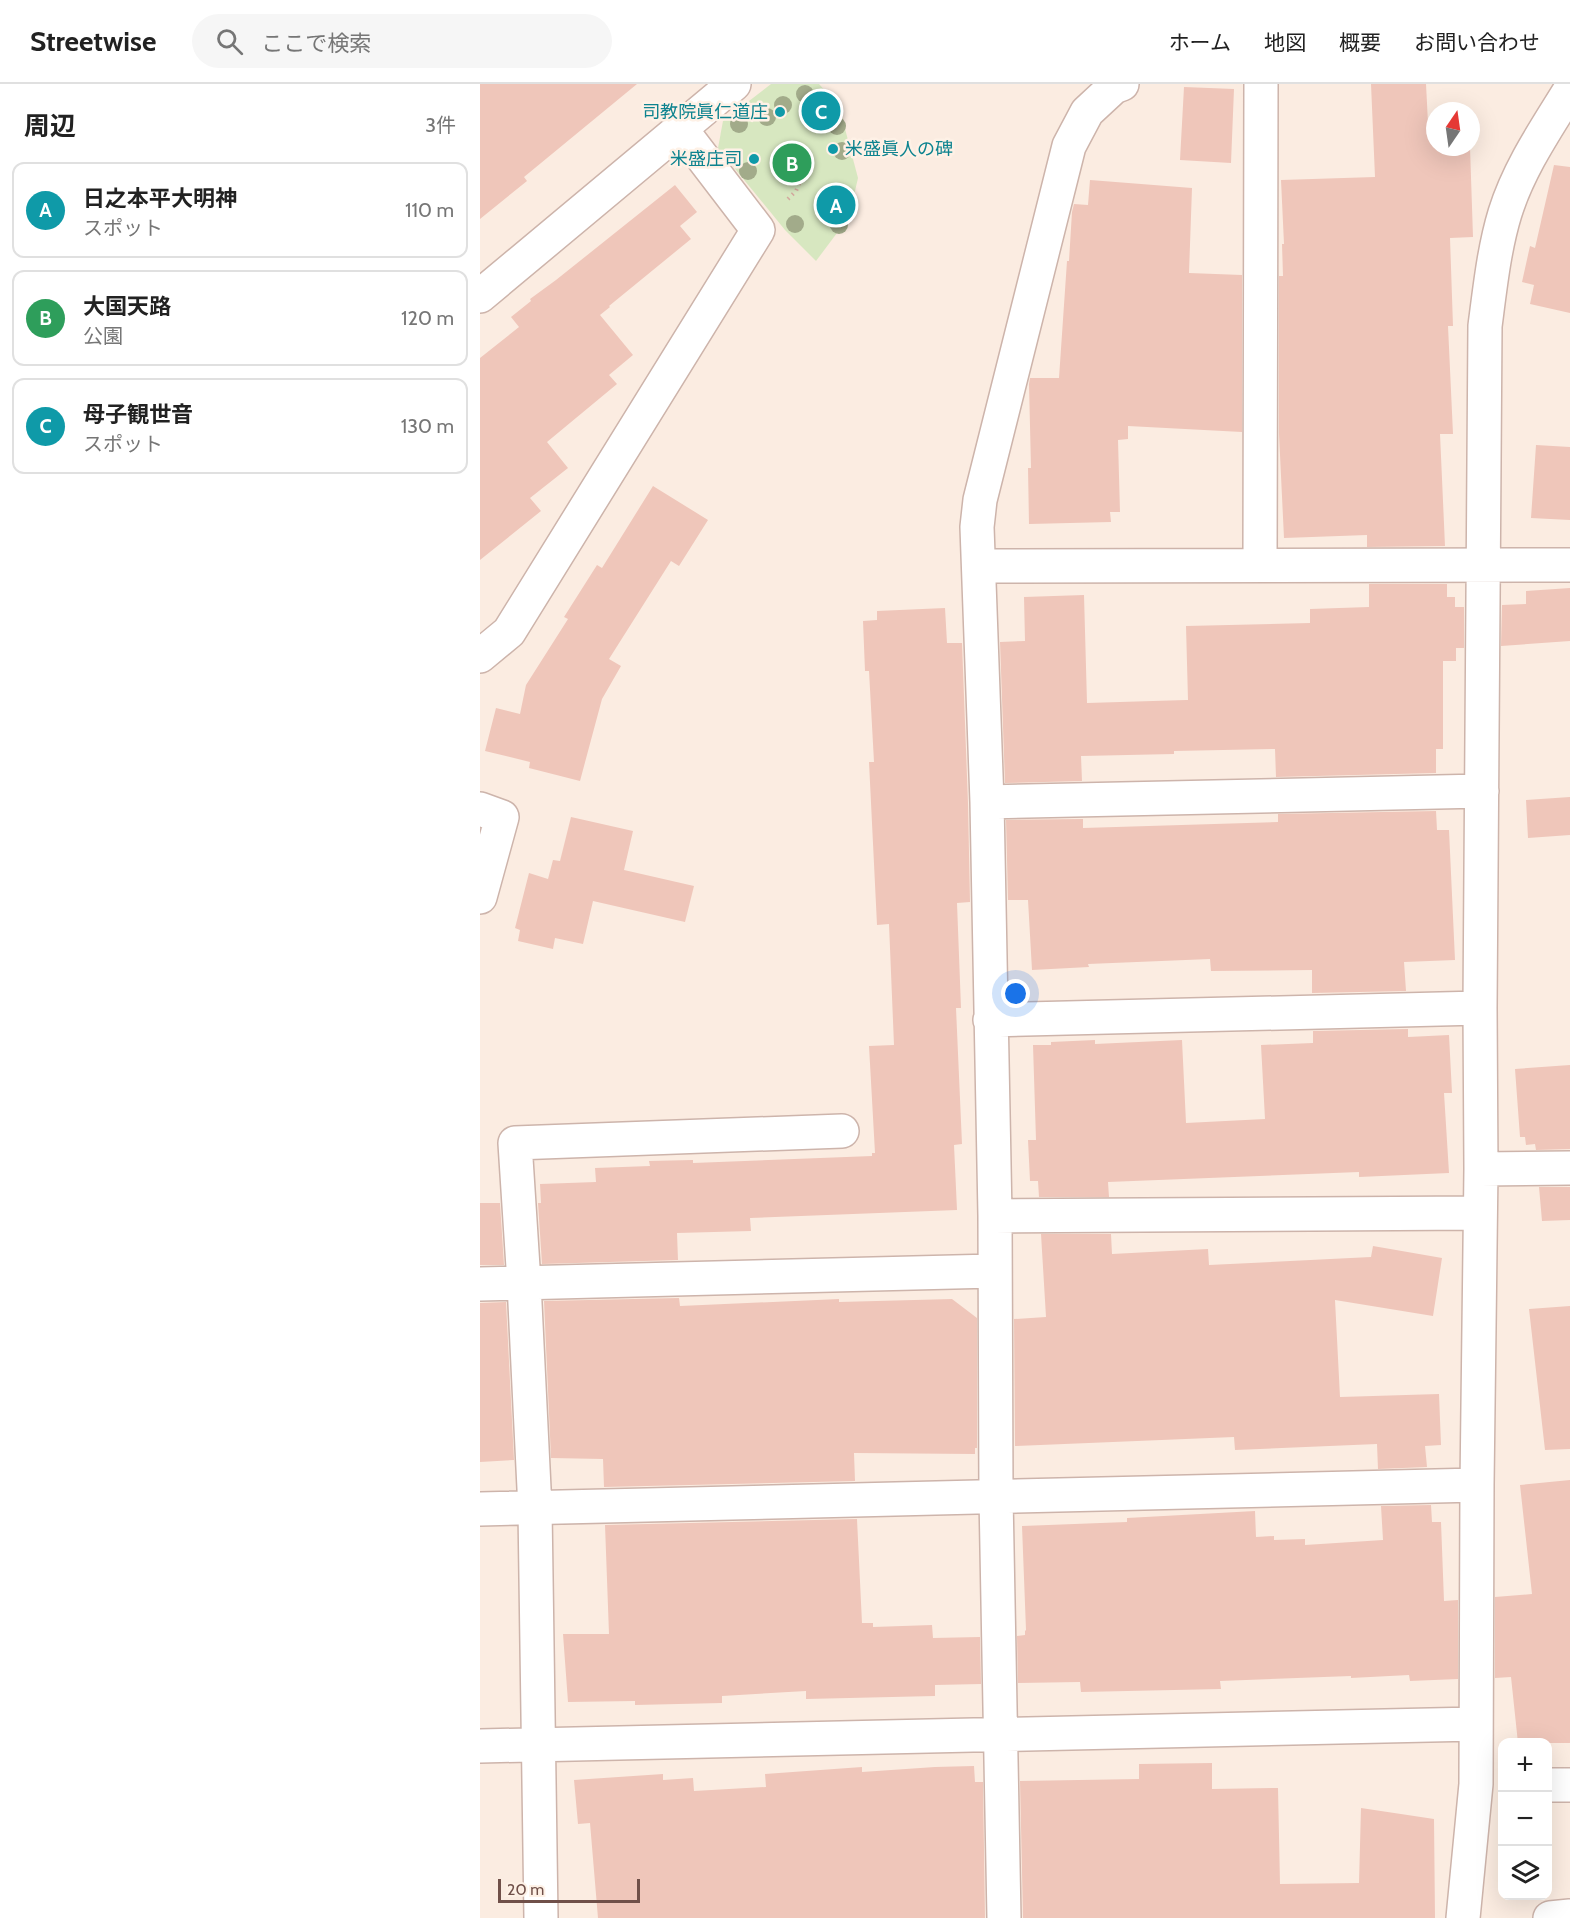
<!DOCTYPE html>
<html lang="ja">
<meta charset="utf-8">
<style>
:root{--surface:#fff;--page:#f6f6f6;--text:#222;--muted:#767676;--line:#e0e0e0;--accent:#ea580c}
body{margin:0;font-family:Cabin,"Noto Sans JP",sans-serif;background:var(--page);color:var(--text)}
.controls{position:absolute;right:18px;bottom:18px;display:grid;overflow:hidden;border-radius:12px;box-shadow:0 6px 24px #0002}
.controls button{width:54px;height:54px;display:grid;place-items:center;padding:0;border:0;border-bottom:2px solid var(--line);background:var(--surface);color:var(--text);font:30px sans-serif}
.compass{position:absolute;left:946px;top:18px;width:54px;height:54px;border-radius:50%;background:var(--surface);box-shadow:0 6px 24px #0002;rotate:13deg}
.scale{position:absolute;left:18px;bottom:15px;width:142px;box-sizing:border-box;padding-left:6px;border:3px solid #705049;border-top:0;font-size:16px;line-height:21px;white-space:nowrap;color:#705049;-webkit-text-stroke:4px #fef1e6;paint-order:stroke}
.you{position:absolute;left:536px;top:910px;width:21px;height:21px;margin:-15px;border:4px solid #fff;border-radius:50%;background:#1a73e8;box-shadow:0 0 0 9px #1a73e833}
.badge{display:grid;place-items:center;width:39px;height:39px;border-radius:50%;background:var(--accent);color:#fff;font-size:20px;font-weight:700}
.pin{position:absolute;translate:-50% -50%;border:3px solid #fff;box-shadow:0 2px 6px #0006}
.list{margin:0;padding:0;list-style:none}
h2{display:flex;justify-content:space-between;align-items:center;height:78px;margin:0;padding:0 24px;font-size:26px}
h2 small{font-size:20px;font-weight:400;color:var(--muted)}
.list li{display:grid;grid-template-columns:39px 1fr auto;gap:18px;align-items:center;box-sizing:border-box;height:96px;margin:0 12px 12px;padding:0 12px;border:2px solid var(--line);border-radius:12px}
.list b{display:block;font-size:22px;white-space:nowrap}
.list p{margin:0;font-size:20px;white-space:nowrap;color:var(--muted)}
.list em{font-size:20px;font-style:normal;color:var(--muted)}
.icon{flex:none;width:33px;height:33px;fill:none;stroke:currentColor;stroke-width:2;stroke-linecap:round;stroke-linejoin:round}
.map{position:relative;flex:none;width:1090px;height:1834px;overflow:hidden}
header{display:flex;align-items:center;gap:36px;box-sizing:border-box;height:84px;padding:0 30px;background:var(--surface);border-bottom:2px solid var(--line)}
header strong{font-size:28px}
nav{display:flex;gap:33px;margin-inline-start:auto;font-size:21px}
.search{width:420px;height:54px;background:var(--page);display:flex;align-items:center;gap:15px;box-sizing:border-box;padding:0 21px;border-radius:33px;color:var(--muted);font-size:22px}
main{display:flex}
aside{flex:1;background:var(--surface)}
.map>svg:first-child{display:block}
.green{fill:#d7e7c0}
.building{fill:#efc6ba}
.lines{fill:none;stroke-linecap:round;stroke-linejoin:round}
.minor-casing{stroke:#cdb4ab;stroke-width:36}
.path{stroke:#d3a99e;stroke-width:4;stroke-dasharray:1.5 4.5;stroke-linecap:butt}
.minor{stroke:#fff;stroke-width:33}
.tree{fill:#a2ab8a}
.culture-dot{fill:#0f9aa8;stroke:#fef1e6;stroke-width:2}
.labels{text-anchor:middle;stroke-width:5;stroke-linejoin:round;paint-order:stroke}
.culture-label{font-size:18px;fill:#0d838f;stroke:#fef1e6;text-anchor:end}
</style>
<header>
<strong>Streetwise</strong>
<div class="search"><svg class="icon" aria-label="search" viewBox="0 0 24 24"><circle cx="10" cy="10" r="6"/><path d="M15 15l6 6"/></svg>ここで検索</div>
<nav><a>ホーム</a><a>地図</a><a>概要</a><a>お問い合わせ</a></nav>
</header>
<main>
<aside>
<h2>周辺<small>3件</small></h2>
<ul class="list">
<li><span class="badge" style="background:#0f9aa8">A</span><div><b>日之本平大明神</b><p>スポット</p></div><em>110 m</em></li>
<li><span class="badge" style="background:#2e9e5b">B</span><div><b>大国天路</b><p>公園</p></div><em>120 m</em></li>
<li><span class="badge" style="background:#0f9aa8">C</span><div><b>母子観世音</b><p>スポット</p></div><em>130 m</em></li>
</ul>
</aside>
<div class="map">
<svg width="1090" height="1834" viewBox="0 0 1090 1834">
<rect width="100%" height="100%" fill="#fbece1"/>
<!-- green -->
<path class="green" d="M291 0H339L359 22 378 94 369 133 336 177 305 146 238 64 243 37Z"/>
<!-- building -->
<path class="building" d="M0 0H157L44 93 47 97 0 135Z
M891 0H946L948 39H955V63H990L993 153 970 154 973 242H968L973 350H960L965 462 887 463V451L804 454 799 350V192H803L802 160H804L801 96 895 93Z
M704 3 754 5 751 79 700 76Z
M1074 81 1090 83V229L1050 220 1054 201 1042 198 1050 162 1055 164Z
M610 96 712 104 709 189 762 191V348L648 342V355L638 356 640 428H630L631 438 549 440 548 384H551L549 300 550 294H579L587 177H589L592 128 594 120 608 121Z
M195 101 217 128 200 142 211 155 129 222 130 223 120 231 153 271 129 291 137 300 67 358 88 384 50 414 61 427 0 476V274L39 243 31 233 51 217 50 215 76 196Z
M1056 361 1090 363V436L1051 434Z
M173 402 228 436 199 482 191 477 129 575 141 582 122 615 100 697 49 684 50 678 5 667 16 624 40 630 46 601 88 535 84 533 117 481 122 484Z
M889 500H967V513H975V523H984V564H976V577H963V665H956V689L796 693 795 665 694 667V670L601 672 602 697 525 699 520 558 545 557 544 513 604 511 607 619 706 616H708L706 542 830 539V525L889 523Z
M1090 504V557L1021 562 1022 521 1046 520V507Z
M465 524 467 559H482L488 719 490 818 477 819 481 924H476L482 1060 474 1061 477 1126 270 1134 271 1147 197 1149 198 1176 62 1180 58 1119H61L60 1100 116 1098 115 1084 170 1082 169 1077 213 1076V1079L392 1072V1069H395L389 962 414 961 409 840 397 841 389 678H394L389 587H385L383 537 397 536V527Z
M1090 713V751L1048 754 1046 716Z
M956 727 957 746H969L975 876 924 878 926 907 832 909V886L731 887 730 875 608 880 609 883 552 886 548 816H528L526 736 603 735V744L798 738V730Z
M91 733 153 747 144 786 214 802 205 838 113 817 103 860 75 854 73 865 38 857 40 846 35 844 49 789 68 795 73 776 80 777Z
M928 945V953L969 951 972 1009H964L969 1089 879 1093V1088L628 1098 629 1113H559L558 1097H550L548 1056H556L553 961H571V958L615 956V960L702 956 706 1039 785 1035 781 961 833 959V947Z
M1090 981V1065L1056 1066 1055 1060 1046 1061 1045 1053H1040L1035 985Z
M1059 1103H1090V1136L1062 1137Z
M0 1119H20L24 1181H0Z
M561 1150H631L632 1170 728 1165 729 1181 891 1173 893 1162 962 1174 953 1232 855 1216 860 1313 959 1310 961 1361 945 1362 947 1383 898 1385 897 1360 755 1366 754 1353 535 1362 534 1235 566 1233Z
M199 1214 200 1222 359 1215V1218L472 1215 497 1234V1364H495V1370L374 1369 375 1397 124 1403 123 1375 71 1374 64 1217Z
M26 1218 34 1376 0 1378V1219Z
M1090 1222V1365L1065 1366 1049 1225Z
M1090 1396V1659H1038L1031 1593 1015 1594V1513L1052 1510 1040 1401Z
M951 1421 952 1438H961L964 1517 978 1516V1595L930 1597 929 1591 871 1594V1592L740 1597 741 1605 601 1608 600 1598 538 1599 537 1552 545 1551V1547L546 1546 542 1442 647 1438V1434L775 1427 776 1453 794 1452V1456L825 1455V1461L903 1456 901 1422Z
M377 1435 382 1539H393V1543L452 1541 453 1554 500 1553 501 1600 455 1601V1612L326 1615V1607L242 1612V1619L155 1621V1617L88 1618 83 1550H129L125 1441Z
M732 1679V1705L798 1704 800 1800 879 1799 881 1724 954 1735 955 1834H543L540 1697 659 1695V1680Z
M494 1682 495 1698H503L505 1834H118L110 1739 98 1740 94 1696 183 1690V1696L213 1694 214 1707 286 1703 285 1690 382 1683V1688L455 1683Z"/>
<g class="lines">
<defs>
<path id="minor" d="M0 212 254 0
M780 481 781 0
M499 482 1090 481
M0 572 29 548 278 146 200 44
M507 718 1002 707
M0 725 22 733 0 813
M510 936 1000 924
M1001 1085 1090 1084
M515 1132 999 1129
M0 1200 514 1187
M0 1425 997 1401
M0 1662 996 1640
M1068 1701H1090
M61 1834 55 1425 44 1199 35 1059 362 1047
M524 1834 516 1412 515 1132 507 718 497 443 500 416 589 62 607 28 634 3 642 0
M983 1834 996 1700 997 1401 1001 1085 1000 924 1005 242C1010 204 1014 165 1025 129 1039 84 1066 45 1090 6
M1070 1834 1090 1832"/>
</defs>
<!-- minor casing -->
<use href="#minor" class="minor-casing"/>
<!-- path -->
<path class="path" d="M308 115 316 107 324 88"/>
<!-- minor -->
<use href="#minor" class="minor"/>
</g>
<!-- trees -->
<g class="tree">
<circle cx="325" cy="10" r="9"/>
<circle cx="346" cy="16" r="9"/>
<circle cx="303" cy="21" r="9"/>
<circle cx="287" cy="33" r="9"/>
<circle cx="259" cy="40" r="9"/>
<circle cx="357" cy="42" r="9"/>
<circle cx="362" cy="67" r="9"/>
<circle cx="268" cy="87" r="9"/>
<circle cx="353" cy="115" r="9"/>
<circle cx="315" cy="140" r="9"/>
<circle cx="359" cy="141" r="9"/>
</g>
<!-- markers -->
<g class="culture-dot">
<circle cx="300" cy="28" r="6"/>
<circle cx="353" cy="65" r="6"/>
<circle cx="274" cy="75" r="6"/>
</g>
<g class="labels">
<!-- culture labels -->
<g class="culture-label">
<text x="288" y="34">司教院眞仁道庄</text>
<text x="365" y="71" text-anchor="start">米盛眞人の碑</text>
<text x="262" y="81">米盛庄司</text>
</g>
</g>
</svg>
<div class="controls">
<button>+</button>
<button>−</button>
<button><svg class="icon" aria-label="layers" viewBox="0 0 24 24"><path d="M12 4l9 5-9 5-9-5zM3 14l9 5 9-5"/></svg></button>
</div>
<svg class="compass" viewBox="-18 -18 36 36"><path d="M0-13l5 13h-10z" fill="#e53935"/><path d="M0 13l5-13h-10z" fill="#767676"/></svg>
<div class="scale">20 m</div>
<div class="you"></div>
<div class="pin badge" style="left:356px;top:121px;background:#0f9aa8">A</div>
<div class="pin badge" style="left:312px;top:79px;background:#2e9e5b">B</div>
<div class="pin badge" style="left:341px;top:27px;background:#0f9aa8">C</div>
</div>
</main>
